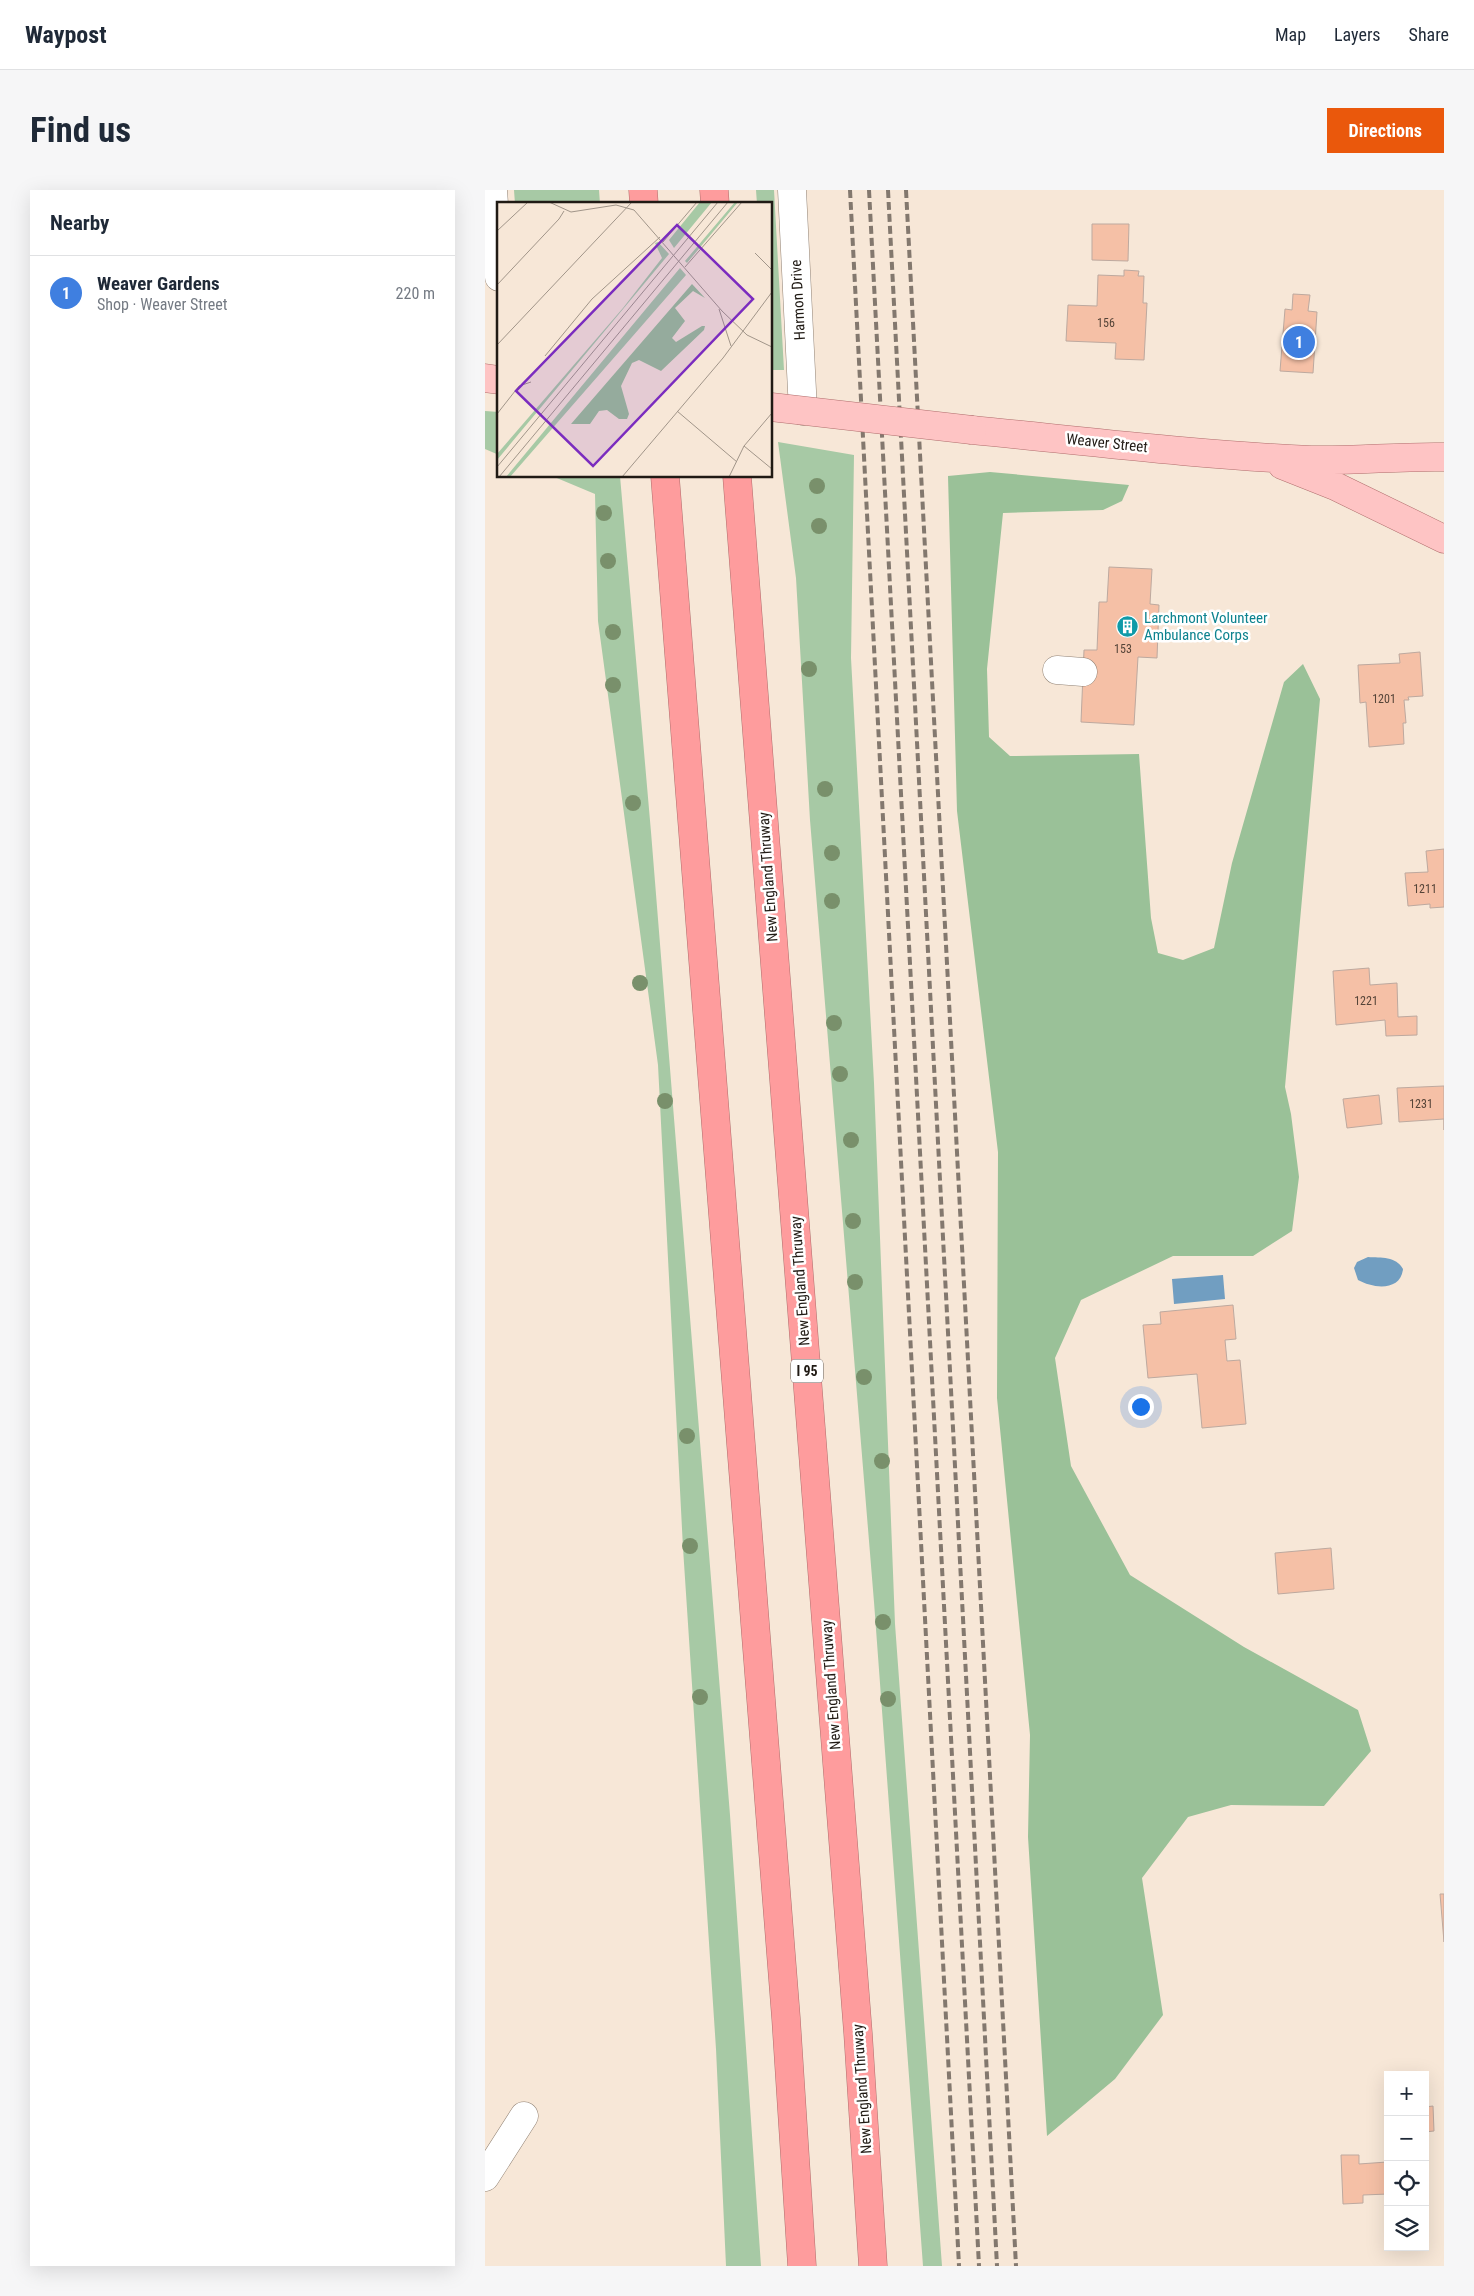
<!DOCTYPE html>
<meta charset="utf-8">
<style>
:root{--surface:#fff;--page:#f6f6f7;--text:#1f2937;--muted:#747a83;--line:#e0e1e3;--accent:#ea580c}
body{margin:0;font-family:"Roboto Condensed",sans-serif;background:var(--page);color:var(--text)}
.controls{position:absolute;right:15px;bottom:15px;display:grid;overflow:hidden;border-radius:0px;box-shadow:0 5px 20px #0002}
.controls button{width:45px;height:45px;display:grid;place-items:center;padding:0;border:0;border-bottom:1px solid var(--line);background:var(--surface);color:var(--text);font:25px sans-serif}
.you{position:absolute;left:655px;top:1216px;width:18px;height:18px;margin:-12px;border:4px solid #fff;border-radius:50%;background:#1a73e8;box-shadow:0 0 0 8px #1a73e833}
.badge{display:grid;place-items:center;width:32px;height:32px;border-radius:50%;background:var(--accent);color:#fff;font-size:16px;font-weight:700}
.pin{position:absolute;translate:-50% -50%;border:2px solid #fff;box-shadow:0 1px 5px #0006}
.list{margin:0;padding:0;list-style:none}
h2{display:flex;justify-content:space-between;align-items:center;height:65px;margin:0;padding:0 20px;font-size:21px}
h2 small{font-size:16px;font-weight:400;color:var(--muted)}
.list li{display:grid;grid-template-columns:32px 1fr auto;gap:15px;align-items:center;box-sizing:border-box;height:75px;padding:0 20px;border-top:1px solid var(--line)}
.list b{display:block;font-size:19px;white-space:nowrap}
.list p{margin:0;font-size:16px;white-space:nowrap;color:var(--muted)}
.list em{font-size:16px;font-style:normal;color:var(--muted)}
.icon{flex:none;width:28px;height:28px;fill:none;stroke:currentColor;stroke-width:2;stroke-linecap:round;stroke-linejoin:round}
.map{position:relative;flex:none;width:959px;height:2076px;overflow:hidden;border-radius:0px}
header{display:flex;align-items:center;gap:30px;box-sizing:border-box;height:70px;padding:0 25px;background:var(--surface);border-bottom:1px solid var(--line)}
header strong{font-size:24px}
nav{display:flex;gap:28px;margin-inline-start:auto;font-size:18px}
.intro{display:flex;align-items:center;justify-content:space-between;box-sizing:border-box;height:120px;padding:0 30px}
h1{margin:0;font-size:35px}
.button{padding:12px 22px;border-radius:0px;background:var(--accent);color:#fff;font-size:18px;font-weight:700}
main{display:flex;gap:30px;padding:0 30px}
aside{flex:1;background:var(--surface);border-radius:0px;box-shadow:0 5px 20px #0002}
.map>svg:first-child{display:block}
.green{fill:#a7c9a5}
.forest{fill:#9ac198}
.water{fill:#719ec1}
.building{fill:#f5c0a6;stroke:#bda99f}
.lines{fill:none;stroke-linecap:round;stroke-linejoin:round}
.minor-casing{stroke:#918274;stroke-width:29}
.major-casing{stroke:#b06e6d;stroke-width:29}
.highway-casing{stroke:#b06e6d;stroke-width:29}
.minor{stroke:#fff;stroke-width:28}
.major{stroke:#fec4c4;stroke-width:28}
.highway{stroke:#fe9c9d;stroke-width:28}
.rail{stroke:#83786e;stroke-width:4;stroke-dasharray:8 4;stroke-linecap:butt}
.major-bridge-casing{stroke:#b06e6d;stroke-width:29;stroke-linecap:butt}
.major-bridge{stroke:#fec4c4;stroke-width:28}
.tree{fill:#79906b}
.labels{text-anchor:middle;stroke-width:5;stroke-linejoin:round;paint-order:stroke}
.number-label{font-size:12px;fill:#554438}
.shield{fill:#fff;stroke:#635f5a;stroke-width:1}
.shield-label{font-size:14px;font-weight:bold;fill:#201a14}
.street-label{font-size:15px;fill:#201a14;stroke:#fff}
.culture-label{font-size:15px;fill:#0d838f;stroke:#fff;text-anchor:start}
.inset-road{fill:none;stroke:#a19589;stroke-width:1}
.view{fill:#7b2cbf;fill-opacity:0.15;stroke:#7b2cbf;stroke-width:2.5}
.inset-edge{fill:none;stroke:#201a14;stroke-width:2.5}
</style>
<header>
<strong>Waypost</strong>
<nav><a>Map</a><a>Layers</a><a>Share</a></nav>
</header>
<div class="intro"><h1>Find us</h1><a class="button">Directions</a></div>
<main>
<aside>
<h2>Nearby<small></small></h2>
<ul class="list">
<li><span class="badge" style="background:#3f7fe0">1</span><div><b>Weaver Gardens</b><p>Shop · Weaver Street</p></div><em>220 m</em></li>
</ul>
</aside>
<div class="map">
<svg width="959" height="2076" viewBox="0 0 959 2076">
<rect width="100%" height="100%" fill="#f7e7d7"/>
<!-- green -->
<path class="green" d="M29 0H114L115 14H30Z
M271 0H289L299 180H286V14H272Z
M0 221 14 222V265L0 259Z
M293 252 369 265 366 468 389 893 410 1434 457 2076H438L389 1412 325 630 311 388Z
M67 286H135L166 642 245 1625 276 2076H241L231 1859 198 1358 173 875 113 431 110 304Z"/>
<!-- forest -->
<path class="forest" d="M505 282 644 295 637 311 618 320 518 323 502 479 504 547 525 566 654 564 666 728 673 763 698 770 729 758 747 673 799 492 818 474 835 509 800 897 806 924 814 987 807 1041 768 1066H688L596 1110 570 1168 586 1276 645 1385 759 1457 873 1520 886 1561 839 1616 746 1615 703 1627 657 1688 678 1825 630 1889 562 1946 543 1647 545 1545 512 1208 513 962 472 621 463 286Z"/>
<!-- water -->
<path class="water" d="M883 1067C896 1068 911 1066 918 1079 916 1101 889 1099 873 1090L869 1078 872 1072Z
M738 1085 740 1109 689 1114 687 1089Z"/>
<!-- building -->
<path class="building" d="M607 34H644L643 71 607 70Z
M639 80 654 81 653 86H659L658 113H662L659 170 630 169 631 153 581 151 583 115 612 116 613 85 639 86Z
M808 104 825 105 823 121 832 122 828 183 795 181 800 119 807 120Z
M624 377 667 379 665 414 674 415 672 468 653 467 649 535 596 532 599 460H612L614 412H622Z
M935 462 938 506 923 507 924 510H919L921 533H918L919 554 884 557 881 512 875 513 873 475 915 473 914 464Z
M959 659V717L945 718V714L923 716 920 683 943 682 941 661Z
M884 778 885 795 912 793 913 827 932 826V845L901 846 900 830 851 835 848 781Z
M959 896V940V929L914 932 912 898Z
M894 905 897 934 862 938 858 909Z
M748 1115 751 1149 740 1150 742 1171 755 1170 761 1234 717 1238 712 1184 663 1188 658 1135 676 1134 675 1122Z
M846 1358 849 1399 793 1404 790 1363Z
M955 1704H959V1752Z
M948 1916 949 1941 940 1942V1917Z
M856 1965H874V1974L902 1972 903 2004 878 2005V2013L858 2014Z"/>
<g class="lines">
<defs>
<path id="minor" d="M8 0 14 87
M307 0 318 221
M572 480 598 482
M0 1987 39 1926"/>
<path id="major" d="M0 188 14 190
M487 240C600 251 713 265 826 270 871 271 915 266 959 267
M797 275 850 296 959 349"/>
<path id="highway" d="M158 0 159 14
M229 0 230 14
M180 286 301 1828 317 2076
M252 286 373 1843 388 2076"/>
</defs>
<!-- minor casing -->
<use href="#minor" class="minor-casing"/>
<!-- major casing -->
<use href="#major" class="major-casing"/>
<!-- highway casing -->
<use href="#highway" class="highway-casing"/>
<!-- minor -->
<use href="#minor" class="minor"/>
<!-- major -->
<use href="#major" class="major"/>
<!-- highway -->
<use href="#highway" class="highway"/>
<!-- rail -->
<path class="rail" d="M365 0 474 2076
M384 0 494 2076
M403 0 512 2076
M421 0 531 2076"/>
<defs>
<path id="major-bridge" d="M286 217 487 240"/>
</defs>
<!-- major-bridge casing -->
<use href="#major-bridge" class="major-bridge-casing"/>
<!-- major-bridge -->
<use href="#major-bridge" class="major-bridge"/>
</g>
<!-- trees -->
<g class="tree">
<circle cx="332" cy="296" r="8"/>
<circle cx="119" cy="323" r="8"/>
<circle cx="334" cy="336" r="8"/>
<circle cx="123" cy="371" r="8"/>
<circle cx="128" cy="442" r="8"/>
<circle cx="324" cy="479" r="8"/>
<circle cx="128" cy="495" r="8"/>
<circle cx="340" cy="599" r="8"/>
<circle cx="148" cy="613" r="8"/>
<circle cx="347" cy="663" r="8"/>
<circle cx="347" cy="711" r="8"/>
<circle cx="155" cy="793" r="8"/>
<circle cx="349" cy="833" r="8"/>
<circle cx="355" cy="884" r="8"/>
<circle cx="180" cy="911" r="8"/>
<circle cx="366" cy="950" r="8"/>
<circle cx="368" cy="1031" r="8"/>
<circle cx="370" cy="1092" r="8"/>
<circle cx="379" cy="1187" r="8"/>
<circle cx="202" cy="1246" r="8"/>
<circle cx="397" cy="1271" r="8"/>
<circle cx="205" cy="1356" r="8"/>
<circle cx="398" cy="1432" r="8"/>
<circle cx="215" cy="1507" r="8"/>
<circle cx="403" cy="1509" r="8"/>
</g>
<!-- icons -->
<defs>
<symbol id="building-disc" viewBox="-11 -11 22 22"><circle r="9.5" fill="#0f9aa8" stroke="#fff"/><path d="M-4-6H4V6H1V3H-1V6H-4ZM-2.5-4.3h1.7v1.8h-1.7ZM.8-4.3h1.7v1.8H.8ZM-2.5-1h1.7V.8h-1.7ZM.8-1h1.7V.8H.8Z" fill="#fff"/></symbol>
</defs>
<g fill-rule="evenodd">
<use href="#building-disc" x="630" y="424" width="25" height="25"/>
</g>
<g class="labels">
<!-- number labels -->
<g class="number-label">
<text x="621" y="137">156</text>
<text x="638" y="463">153</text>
<text x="899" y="513">1201</text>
<text x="940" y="703">1211</text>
<text x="881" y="815">1221</text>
<text x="936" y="918">1231</text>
</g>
<!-- shield labels -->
<rect class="shield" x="306" y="1169.5" width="32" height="23" rx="4"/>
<g class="shield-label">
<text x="322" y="1186">I 95</text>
</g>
<!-- street labels -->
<g class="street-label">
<text transform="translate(313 110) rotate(-93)" y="5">Harmon Drive</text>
<text transform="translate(622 253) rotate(6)" y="5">Weaver Street</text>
<text transform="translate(283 687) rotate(-94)" y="5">New England Thruway</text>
<text transform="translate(315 1091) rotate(-94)" y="5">New England Thruway</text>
<text transform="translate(346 1495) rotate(-94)" y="5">New England Thruway</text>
<text transform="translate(377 1899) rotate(-94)" y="5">New England Thruway</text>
</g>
<!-- culture labels -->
<g class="culture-label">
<text x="659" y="433">Larchmont Volunteer<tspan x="659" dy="17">Ambulance Corps</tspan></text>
</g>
</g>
<!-- overview -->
<g transform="translate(12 12)">
<rect width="275" height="275" fill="#f7e7d7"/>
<path d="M203 0H215L177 46 172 38ZM238 0H241L190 61 188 59ZM161 40 172 52 0 258V252L126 106 165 56 158 41ZM183 66 189 73 13 275H9Z" fill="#a7c9a5"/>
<path d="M195 82 208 96 196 89 178 106 188 119 175 136 179 140 205 124H208L207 128 164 169 142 158 135 161 124 184 132 212 130 217H122L110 208 102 209 93 222H74Z" fill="#9ac198"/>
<path class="inset-road" d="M52 0 74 10 119 3 137 8 225 109 250 133 275 145M0 29 31 0M166 40 200 0M258 51 275 68M188 65 245 0M0 83 62 17 67 9M222 107 234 144M0 143 135 0M48 154 95 97 163 35M180 209 240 260M0 212 22 184 34 180M247 244 275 267M0 265 221 0M2 275 231 0M125 275 226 156 275 90M232 275 247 244 275 211"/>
<path class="view" d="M180 23 256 97 96 264 19 189Z"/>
<rect width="275" height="275" class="inset-edge"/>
</g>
</svg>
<div class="controls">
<button>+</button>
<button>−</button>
<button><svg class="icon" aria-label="locate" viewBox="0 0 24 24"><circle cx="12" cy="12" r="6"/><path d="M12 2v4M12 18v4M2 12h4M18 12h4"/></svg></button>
<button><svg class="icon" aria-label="layers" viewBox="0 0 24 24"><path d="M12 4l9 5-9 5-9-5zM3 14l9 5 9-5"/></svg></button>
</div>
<div class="you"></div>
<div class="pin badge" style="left:814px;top:152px;background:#3f7fe0">1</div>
</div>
</main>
